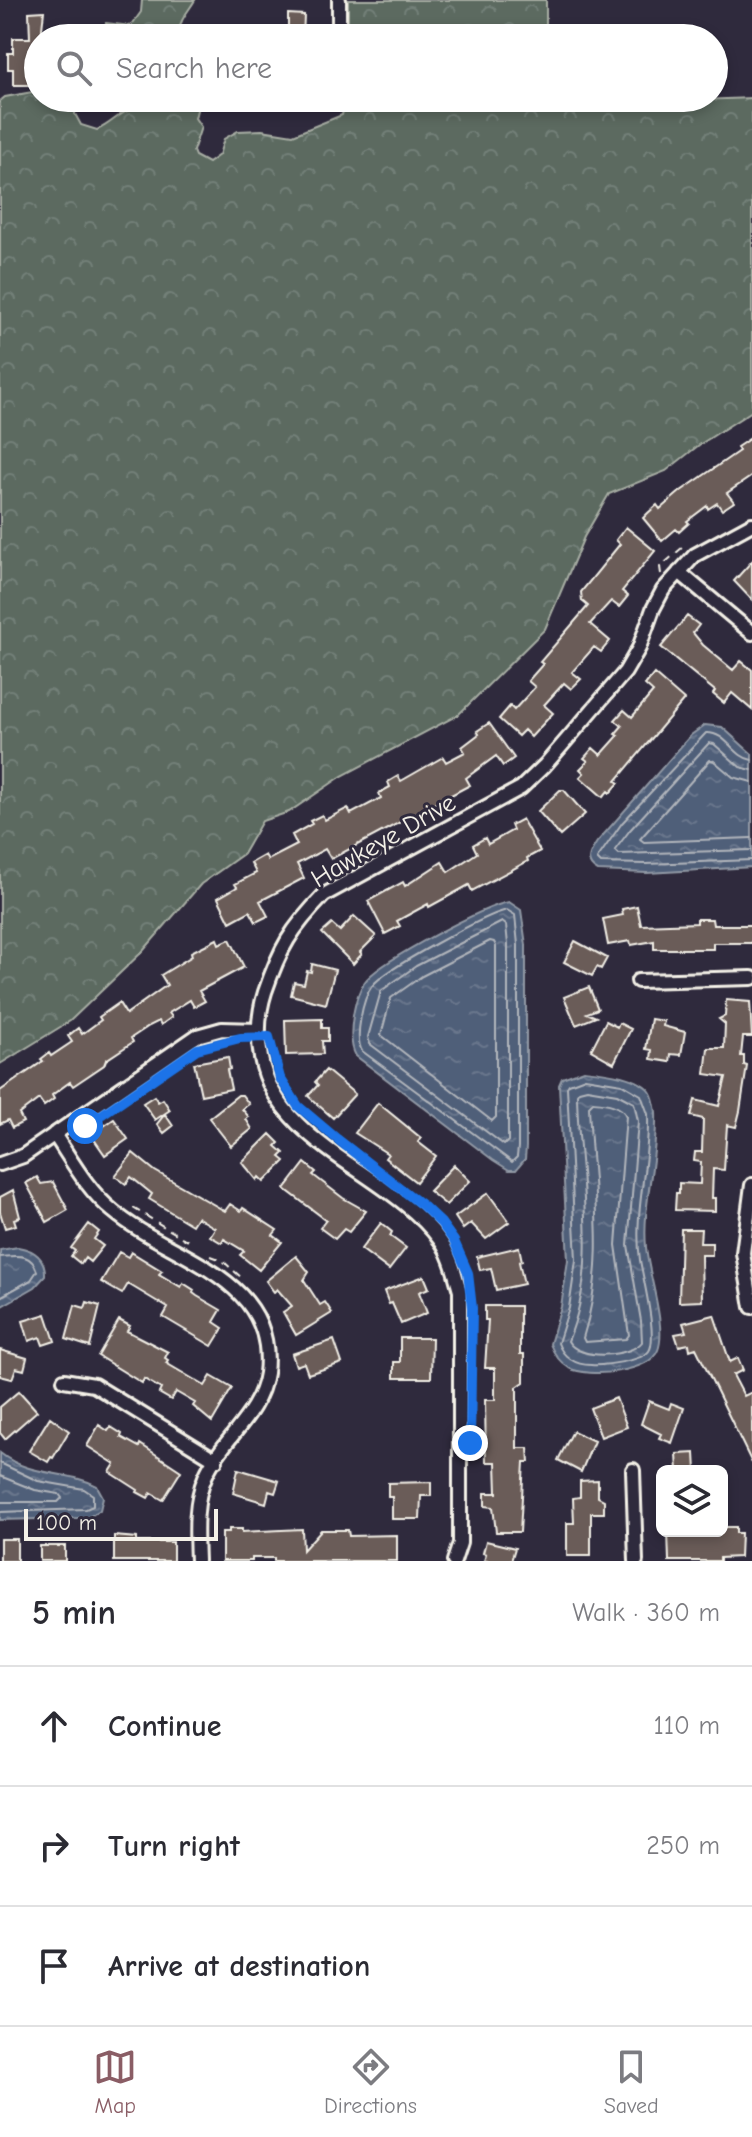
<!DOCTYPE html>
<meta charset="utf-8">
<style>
:root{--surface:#fff;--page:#f7f7f7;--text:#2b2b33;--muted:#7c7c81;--line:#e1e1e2;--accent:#8a5d65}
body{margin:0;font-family:"Comic Neue",sans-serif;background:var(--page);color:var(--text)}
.controls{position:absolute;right:24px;bottom:24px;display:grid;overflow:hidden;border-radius:12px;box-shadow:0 4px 12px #0003}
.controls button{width:72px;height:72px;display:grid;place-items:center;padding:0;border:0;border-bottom:2px solid var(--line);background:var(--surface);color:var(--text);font:40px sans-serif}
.scale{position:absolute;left:24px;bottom:20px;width:194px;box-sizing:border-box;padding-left:8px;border:4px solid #f4f1e8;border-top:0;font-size:22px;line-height:28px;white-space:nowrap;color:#f4f1e8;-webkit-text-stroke:6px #2f2a3d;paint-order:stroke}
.stop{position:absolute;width:24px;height:24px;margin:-18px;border:6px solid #1a73e8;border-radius:50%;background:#fff}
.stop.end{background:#1a73e8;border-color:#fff;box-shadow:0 2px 8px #0008}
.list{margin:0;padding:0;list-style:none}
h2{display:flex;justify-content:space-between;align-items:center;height:104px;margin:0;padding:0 32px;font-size:34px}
h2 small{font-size:26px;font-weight:400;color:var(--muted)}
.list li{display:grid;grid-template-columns:52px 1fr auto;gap:24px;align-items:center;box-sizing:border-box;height:120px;padding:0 32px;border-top:2px solid var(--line)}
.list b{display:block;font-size:30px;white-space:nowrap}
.list em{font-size:26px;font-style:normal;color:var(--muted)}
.icon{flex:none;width:44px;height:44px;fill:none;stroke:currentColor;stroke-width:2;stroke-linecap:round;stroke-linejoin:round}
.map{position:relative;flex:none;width:752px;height:1561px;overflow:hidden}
.search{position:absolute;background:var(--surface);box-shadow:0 4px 12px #0003;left:24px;right:24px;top:24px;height:88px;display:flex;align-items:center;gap:20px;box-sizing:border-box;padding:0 28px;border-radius:44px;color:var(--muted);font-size:30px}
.sheet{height:464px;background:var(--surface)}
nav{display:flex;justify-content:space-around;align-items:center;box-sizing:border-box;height:112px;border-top:2px solid var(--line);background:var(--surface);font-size:22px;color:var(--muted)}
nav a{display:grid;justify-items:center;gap:4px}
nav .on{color:var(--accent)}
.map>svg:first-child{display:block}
.forest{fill:url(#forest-crowns);stroke:#a8aea4;stroke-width:2}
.water{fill:url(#water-ripples);stroke:#9199a5;stroke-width:2}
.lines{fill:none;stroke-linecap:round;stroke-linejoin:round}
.shore{stroke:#b2b6bc;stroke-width:2}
.building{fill:#6b5b59;stroke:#f4f1e8;stroke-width:2}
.minor-casing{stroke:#f4f1e8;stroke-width:18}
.path{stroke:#f4f1e8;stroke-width:2;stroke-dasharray:8 6;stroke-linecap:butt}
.minor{stroke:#2f2a3d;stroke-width:12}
.route{stroke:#1a73e8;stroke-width:10}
.labels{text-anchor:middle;stroke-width:6;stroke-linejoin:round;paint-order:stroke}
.street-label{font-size:26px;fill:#f4f1e8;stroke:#2f2a3d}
</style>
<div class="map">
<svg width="752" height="1561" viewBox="0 0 752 1561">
<defs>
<pattern id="forest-crowns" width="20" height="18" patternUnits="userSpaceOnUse" patternTransform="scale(2)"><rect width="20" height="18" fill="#5b6a61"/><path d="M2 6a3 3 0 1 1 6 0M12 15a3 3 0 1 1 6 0" fill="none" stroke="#738078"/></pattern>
<pattern id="water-ripples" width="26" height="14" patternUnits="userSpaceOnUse" patternTransform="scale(2)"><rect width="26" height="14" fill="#4f5e79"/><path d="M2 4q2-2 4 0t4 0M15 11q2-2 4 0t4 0" fill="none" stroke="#69768c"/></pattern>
</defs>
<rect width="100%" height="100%" fill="#2f2a3d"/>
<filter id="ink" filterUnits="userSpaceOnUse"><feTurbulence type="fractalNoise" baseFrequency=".0125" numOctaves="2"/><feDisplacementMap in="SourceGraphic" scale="16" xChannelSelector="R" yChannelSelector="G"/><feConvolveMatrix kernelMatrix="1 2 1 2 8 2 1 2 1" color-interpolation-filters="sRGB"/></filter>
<g filter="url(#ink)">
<!-- forest -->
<path class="forest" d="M142 0H195C187 14 178 20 179 38H112L105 29 106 23 131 26 141 12Z
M348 0H546V38H348Z
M38 91V98H76L75 114 81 125 97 130C111 124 119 113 133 108L139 98H200L195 118 201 127 193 151 195 156 208 163 219 155 224 139 238 131 262 130 293 135 342 115 346 98H544L545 101 563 105 752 98V411L699 445 666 471 609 494 584 537 545 629 458 715 342 776 289 812 262 821 243 854 201 884 143 951 70 1021 0 1064V101L5 97Z"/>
<!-- water -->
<path class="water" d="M705 725 722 727 752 754V867L647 873 598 871C583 863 590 853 597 842L691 735Z
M509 902 521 910 526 945V1147L525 1159 516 1170H509L493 1160 356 1056C346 1039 354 994 367 979 384 960 484 906 509 902Z
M584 1070C602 1072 641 1076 651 1093 654 1098 655 1107 656 1112 658 1156 642 1205 646 1247 648 1273 667 1327 658 1350 650 1373 588 1378 569 1368 559 1362 554 1354 550 1344L561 1307 568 1260 559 1085 562 1078Z
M18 1247C35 1250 46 1258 45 1276L35 1287 0 1307V1250Z
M0 1453C32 1478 64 1469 97 1486L103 1497 100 1510 89 1517 78 1518 0 1520Z"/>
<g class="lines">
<!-- shore -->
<path class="shore" d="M752 760C733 757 727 732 706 733L622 823 597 859 601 863 646 864 752 860
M752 770 740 767 714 744 709 743 630 830 615 850 619 854 752 850
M752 782 733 777 714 761 710 760 640 839 644 842 752 838
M507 910 515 915 518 945V1147L517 1157 512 1162 362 1051C354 1038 363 998 372 986 385 969 485 915 507 910Z
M502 922 506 925 508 945V1141L504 1145 370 1044 368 1037 381 991 416 966Z
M490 941 494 942 496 946V1117L492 1121 381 1035 391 998 422 976Z
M585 1078 622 1084 641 1095 648 1114C650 1162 633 1212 640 1260 643 1278 658 1338 649 1351 642 1361 603 1366 591 1365 575 1365 563 1357 558 1343L569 1308 576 1260 567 1087 569 1084Z
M587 1089 617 1094 634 1103 638 1121 628 1245 641 1321 642 1342C630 1357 579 1361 568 1341 601 1262 578 1176 577 1094L579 1091Z
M593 1102C604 1103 621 1104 626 1116L616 1245 629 1335 626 1339 585 1342 583 1338C608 1259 592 1187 589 1106Z
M0 1257C16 1256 31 1252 37 1271L31 1280 0 1297
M0 1463 38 1481 84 1489 93 1495V1506L86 1509 0 1512
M0 1476 35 1490 59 1494 62 1498 58 1502H0"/>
</g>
<!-- building -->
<path class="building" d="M44 11 41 38H38V70H33V85H13V69H8V53H13V38H30L29 12Z
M288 14 304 15 303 38H288Z
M752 437V476L727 493 734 502 722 510 717 503 708 509 707 506 687 521 689 523 679 532 676 529 662 541 643 518 648 513 657 505 660 509 681 491 739 451 737 447Z
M626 527 655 551 622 591 628 596 619 607 611 601 590 624 610 641 601 652 594 647 572 672 581 679 571 689 564 683 544 705 553 713 531 737 524 730 518 736 499 719 510 706 514 710 535 687 528 681 543 664 540 662 588 606 582 601 581 592 620 544 616 540Z
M752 561V600L734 581Z
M687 616 699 625 693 633 703 645 733 670 741 661 752 670V710L732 693 724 703 713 694 715 691 661 647Z
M654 674 684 700 616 781 619 783 610 793 608 791 603 797 580 777 584 773 580 769 588 761 584 758 593 748 601 755 618 736 615 734 622 726 615 720 624 710 632 717 653 692 645 685Z
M489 723 514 758 503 766 496 756 466 778 470 785 331 859 325 849 297 864 304 878 260 901 268 916 256 922 250 911 230 922 218 898 237 887 235 884 256 873 251 863 265 855 268 860 297 845 292 835 312 824 310 821 322 815 325 820 348 808 351 814 381 798 379 793 390 787 388 782 398 776 401 781 443 757 446 762 465 752 462 747 479 734 477 731Z
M560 790H564L585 814 560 836 538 811Z
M522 819 540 851 527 858 528 861 472 891 469 885 429 907 428 904 397 921 400 926 385 934 368 901 403 882 405 886 442 862 448 872 477 853 473 845 485 838 488 844 513 830 511 825Z
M637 906 641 925 697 923V919H712L713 925H752V943H713V949H654V941L631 945 630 941 608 945 603 919 623 915 622 909Z
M354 916 376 936 360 952 362 954 353 964 322 933 332 924 340 931Z
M217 939 219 944 230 939 244 967 199 991 205 1001 194 1007 190 1000 169 1013 172 1017 161 1025 159 1021 149 1026 131 1038 133 1042 106 1060 104 1065 73 1086 70 1082 52 1095 54 1099 44 1106 39 1099 19 1114 23 1122 12 1128 8 1120 0 1124V1091L43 1061 41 1059 49 1053 51 1056 72 1042 68 1036 78 1028 82 1034 101 1020 99 1017 119 1003 126 1014 167 985 161 975 192 956 191 952Z
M575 941 607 958 601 969 597 967 592 976 564 962Z
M312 964 335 970 326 1004 291 995 294 982 304 984 307 971 311 972Z
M589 987 598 1009 587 1013 596 1017 576 1025 564 997Z
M726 1000 750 1002 752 1037H743L741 1056H744V1065L747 1066 740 1111 736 1127 727 1125 724 1170 713 1169 712 1198H715V1211L675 1210 676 1193H679V1183L700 1184 701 1162 694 1161 695 1152H702L703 1119 691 1116 695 1100 719 1106 726 1077 705 1074 708 1048H724L725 1024 719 1019 725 1016Z
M322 1019V1028H328V1041H322L323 1054 286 1055 285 1020Z
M651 1019 664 1021 663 1026 685 1032 681 1055 671 1054 670 1062 651 1059 652 1050 646 1049Z
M606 1021 617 1027 619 1023 631 1029 614 1063 591 1050Z
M228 1057 230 1069 227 1070 231 1089 201 1095 194 1063Z
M326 1070 355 1094 333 1118 308 1096 318 1085 315 1082Z
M238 1095H242L249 1104 242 1109 249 1117 246 1119 252 1129 231 1146 209 1118Z
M154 1096 158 1102 163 1099 170 1110 155 1120 143 1103Z
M378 1103 421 1138 418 1142 436 1156 416 1182 385 1158 388 1154 355 1133Z
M165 1114 173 1126 164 1133 157 1124Z
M114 1119 128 1139 105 1155 91 1135Z
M270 1134 279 1143 276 1146 284 1153 280 1157 285 1161 264 1182 259 1177 257 1180 242 1162Z
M133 1153 155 1171 225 1211 230 1204 241 1211 243 1208 277 1230 273 1235 282 1242 259 1270 240 1255 244 1251 224 1239 222 1243 210 1236 215 1228 197 1217 192 1225 149 1199 152 1194 131 1177 126 1184 115 1176Z
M305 1163 316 1172 313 1175 343 1198 366 1211 349 1232 344 1229 335 1239 320 1228 326 1220 285 1189Z
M454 1165 470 1181 446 1205 429 1191Z
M37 1177 41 1184 53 1182 68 1210 47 1222 26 1183Z
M13 1190 20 1217 14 1219 16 1225 5 1228 0 1212V1197Z
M488 1193 509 1222 486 1239 471 1223 463 1229 455 1217Z
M381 1223 392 1232 390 1236 406 1248 389 1270 361 1249Z
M89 1224 99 1232 94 1239 103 1246 90 1262 85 1258 81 1264 71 1256 75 1251 71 1248Z
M681 1229H701L700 1243H712V1255H701L702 1301 679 1302Z
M519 1247 522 1261 519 1262 524 1284 496 1290 491 1268 480 1270 477 1257Z
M119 1252 128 1257 131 1252 162 1271 159 1274 181 1287 183 1283 194 1290 193 1293 197 1296 221 1310 214 1322 223 1328 212 1346 163 1317 168 1308 128 1284 122 1294 101 1282Z
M296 1256 309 1272 304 1280 320 1305 325 1302 332 1313 296 1335 283 1312 292 1306 277 1289 274 1292 266 1281Z
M424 1276 429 1288 419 1292 427 1313 401 1324 392 1303 389 1304 384 1291Z
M87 1302 100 1306 90 1347 66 1339 75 1305 85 1308Z
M485 1306H520V1354H524V1382L517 1387V1448H528L529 1462H524L520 1532H496L493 1507 485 1506V1493H497L496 1462H486L485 1400H495V1368H485L488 1320H485Z
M46 1314 55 1341 43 1345 40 1337 29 1341 23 1321Z
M714 1315 730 1362 738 1358 743 1370 733 1375 744 1396 752 1392V1463L696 1348 690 1350 689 1344 679 1346 675 1334 686 1332 683 1323Z
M119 1320 130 1326 127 1331 168 1352 165 1358 168 1360 166 1363 205 1386 211 1376 232 1388 212 1422 193 1406 195 1403 176 1392 171 1400 159 1393 161 1389 144 1379 142 1383 98 1356Z
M400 1338H432L431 1378H394V1362H400Z
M334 1340 342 1363 308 1374 304 1363 296 1366 292 1354Z
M0 1350 27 1358 24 1370 16 1368 12 1379 0 1376Z
M19 1391 37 1411 5 1439 0 1433V1407Z
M616 1398 627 1427 601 1437 590 1408Z
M649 1401 669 1409 671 1403 684 1408 672 1443 659 1438 661 1434 641 1424Z
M50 1417 69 1431 53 1458 51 1457 48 1462 29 1451Z
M99 1425 108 1431 111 1427 122 1434 121 1437 139 1447 140 1444 181 1471 163 1500 151 1493 148 1498 137 1492 138 1490 110 1472 115 1464 87 1446Z
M573 1431 594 1441 581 1472 558 1460Z
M695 1453 696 1471H678L677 1454Z
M238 1469 279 1481 275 1493 269 1491 266 1503 233 1493Z
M598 1480V1497L604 1500V1513H591V1556H567V1523H574L573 1498 580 1497V1481Z
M431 1482V1496H421L420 1519H392V1497H388V1483Z
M724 1527H736V1533H741L740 1557 720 1558V1561H669L668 1531 718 1534Z
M229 1529H242V1532L302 1529 303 1550 321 1530H348L349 1536 397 1535V1561H274V1558H252V1561H222V1532H229Z
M114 1536 137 1538V1542H173V1561H114Z
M0 1539H17V1561H0Z
M486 1541 515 1548 511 1561H484L486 1554 483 1553Z
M40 1546H65V1561H40Z"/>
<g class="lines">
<defs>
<path id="minor" d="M339 0V38
M679 572 752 633
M638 981 752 978
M54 1134C72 1161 88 1191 113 1211 169 1259 278 1276 266 1373 260 1416 221 1439 205 1477 194 1503 196 1533 197 1561
M0 1164 23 1156 197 1036 222 1029 259 1030
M752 1185 743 1253 752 1307
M64 1380 94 1385 216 1460
M633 1470 636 1561
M454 1561 460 1543V1291C455 1274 451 1255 440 1240 392 1173 277 1146 261 1058 257 1035 258 1014 265 992 280 948 291 929 324 895L521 788 545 765 625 672 639 648 653 609 663 590 695 555 752 524"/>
</defs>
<!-- minor casing -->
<use href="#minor" class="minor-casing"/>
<!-- path -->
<path class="path" d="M661 574 660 567 683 547
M318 1123 334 1137
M133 1208 193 1244
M211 1256 222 1260 244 1280"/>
<!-- minor -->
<use href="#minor" class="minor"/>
</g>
</g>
<g class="lines" filter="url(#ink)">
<!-- route -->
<path class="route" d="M85 1126 197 1049 240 1038 269 1037 280 1078 298 1106 337 1139 423 1206 441 1223 454 1241 468 1273 472 1308 470 1443"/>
</g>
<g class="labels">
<!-- street labels -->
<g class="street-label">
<text transform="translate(383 840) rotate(-30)" y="9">Hawkeye Drive</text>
</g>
</g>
</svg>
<div class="controls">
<button><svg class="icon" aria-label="layers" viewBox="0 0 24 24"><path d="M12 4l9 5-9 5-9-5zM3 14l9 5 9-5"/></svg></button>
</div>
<div class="scale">100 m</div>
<div class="stop" style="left:85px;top:1126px"></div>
<div class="stop end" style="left:470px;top:1443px"></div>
<div class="search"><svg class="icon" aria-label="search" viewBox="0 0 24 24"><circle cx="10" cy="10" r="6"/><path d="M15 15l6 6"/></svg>Search here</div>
</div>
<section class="sheet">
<h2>5 min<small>Walk · 360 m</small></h2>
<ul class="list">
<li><svg class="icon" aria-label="ahead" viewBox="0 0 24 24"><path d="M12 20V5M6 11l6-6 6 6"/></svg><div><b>Continue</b></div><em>110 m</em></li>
<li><svg class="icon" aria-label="right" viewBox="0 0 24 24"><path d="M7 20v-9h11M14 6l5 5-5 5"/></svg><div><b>Turn right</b></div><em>250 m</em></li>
<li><svg class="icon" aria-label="arrive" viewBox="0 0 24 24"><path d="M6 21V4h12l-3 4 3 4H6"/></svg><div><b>Arrive at destination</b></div></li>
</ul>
</section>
<nav>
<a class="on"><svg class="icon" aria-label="map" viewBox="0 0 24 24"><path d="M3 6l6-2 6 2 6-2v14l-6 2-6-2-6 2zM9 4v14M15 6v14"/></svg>Map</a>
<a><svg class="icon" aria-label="directions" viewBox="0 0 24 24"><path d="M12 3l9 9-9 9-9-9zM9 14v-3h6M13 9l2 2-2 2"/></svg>Directions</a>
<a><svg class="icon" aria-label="saved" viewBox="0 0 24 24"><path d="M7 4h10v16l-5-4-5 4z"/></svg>Saved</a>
</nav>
